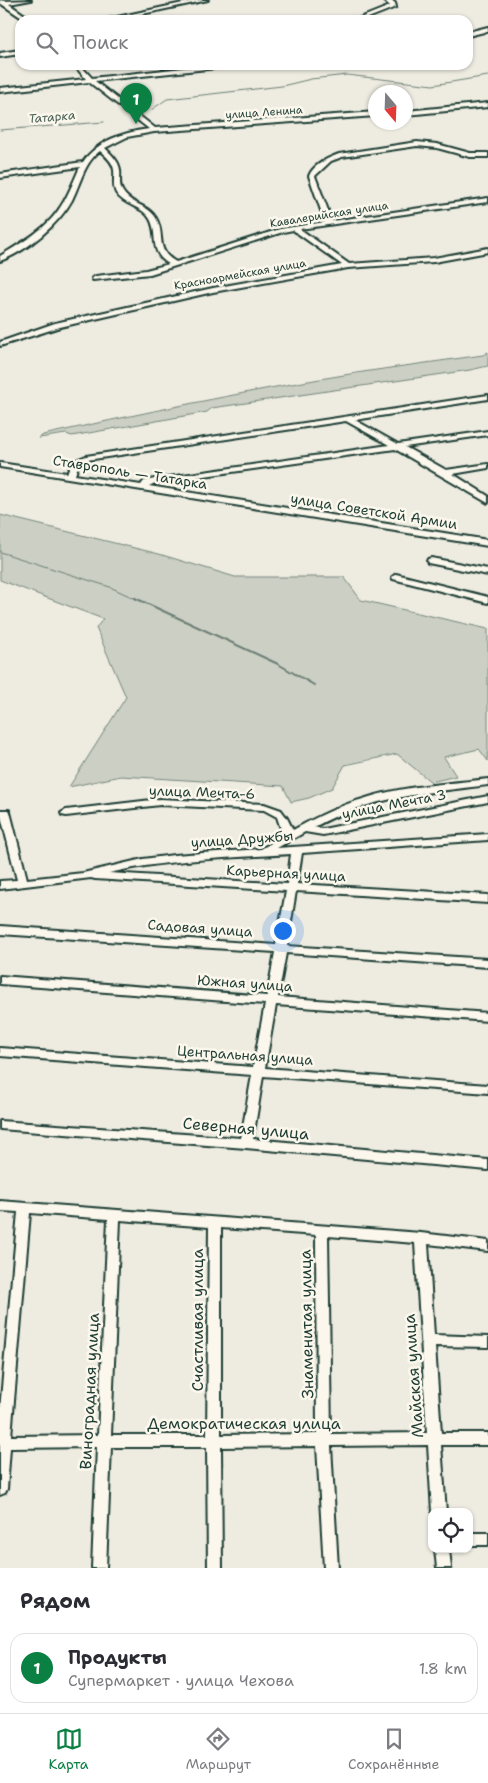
<!DOCTYPE html>
<html lang="ru">
<meta charset="utf-8">
<style>
:root{--surface:#fff;--page:#f7f7f7;--text:#2b2b33;--muted:#7c7c81;--line:#e1e1e2;--accent:#0b8043}
body{margin:0;font-family:"Shantell Sans",sans-serif;background:var(--page);color:var(--text)}
.controls{position:absolute;right:15px;bottom:15px;display:grid;overflow:hidden;border-radius:10px;box-shadow:0 1px 4px #0004}
.controls button{width:45px;height:45px;display:grid;place-items:center;padding:0;border:0;border-bottom:1px solid var(--line);background:var(--surface);color:var(--text);font:25px sans-serif}
.compass{position:absolute;left:368px;top:85px;width:45px;height:45px;border-radius:50%;background:var(--surface);box-shadow:0 1px 4px #0004;rotate:161deg}
.you{position:absolute;left:282px;top:930px;width:18px;height:18px;margin:-12px;border:4px solid #fff;border-radius:50%;background:#1a73e8;box-shadow:0 0 0 8px #1a73e833}
.badge{display:grid;place-items:center;width:32px;height:32px;border-radius:50%;background:var(--accent);color:#fff;font-size:16px;font-weight:700}
.pin{position:absolute;translate:-50% -41px;filter:drop-shadow(0 1px 2px #0008)}
.pin::after{content:'';position:absolute;top:26px;width:18px;height:15px;background:inherit;clip-path:polygon(0 0,100% 0,50% 100%)}
.list{margin:0;padding:0;list-style:none}
h2{display:flex;justify-content:space-between;align-items:center;height:65px;margin:0;padding:0 20px;font-size:21px}
h2 small{font-size:16px;font-weight:400;color:var(--muted)}
.list li{display:grid;grid-template-columns:32px 1fr auto;gap:15px;align-items:center;box-sizing:border-box;height:70px;margin:0 10px 10px;padding:0 10px;border:1px solid var(--line);border-radius:15px}
.list b{display:block;font-size:19px;white-space:nowrap}
.list p{margin:0;font-size:16px;white-space:nowrap;color:var(--muted)}
.list em{font-size:16px;font-style:normal;color:var(--muted)}
.icon{flex:none;width:28px;height:28px;fill:none;stroke:currentColor;stroke-width:2;stroke-linecap:round;stroke-linejoin:round}
.map{position:relative;flex:none;width:488px;height:1568px;overflow:hidden}
.search{position:absolute;background:var(--surface);box-shadow:0 1px 4px #0004;left:15px;right:15px;top:15px;height:55px;display:flex;align-items:center;gap:12px;box-sizing:border-box;padding:0 18px;border-radius:15px;color:var(--muted);font-size:19px}
.sheet{height:145px;background:var(--surface)}
nav{display:flex;justify-content:space-around;align-items:center;box-sizing:border-box;height:70px;border-top:1px solid var(--line);background:var(--surface);font-size:14px;color:var(--muted)}
nav a{display:grid;justify-items:center;gap:2px}
nav .on{color:var(--accent)}
.map>svg:first-child{display:block}
.green{fill:#cbcfc4;stroke:#75867c}
.lines{fill:none;stroke-linecap:round;stroke-linejoin:round}
.stream-far1{stroke:#6c7d74;stroke-width:1}
.stream{stroke:#6c7d74;stroke-width:2}
.minor-casing{stroke:#1f3d34;stroke-width:4}
.minor{fill:#fbf7ec;fill-rule:evenodd}
.labels{text-anchor:middle;stroke-width:5;stroke-linejoin:round;paint-order:stroke}
.far-street-label{font-size:11px;fill:#1f3d34;stroke:#fbf7ec}
.far-water-label{font-size:12px;font-style:italic;fill:#455d54;stroke:#fbf7ec}
.street-label{font-size:14px;fill:#1f3d34;stroke:#fbf7ec}
.near-street-label{font-size:16px;fill:#1f3d34;stroke:#fbf7ec}
</style>
<div class="map">
<svg width="488" height="1568" viewBox="0 0 488 1568">
<rect width="100%" height="100%" fill="#eeece1"/>
<filter id="ink" filterUnits="userSpaceOnUse"><feTurbulence type="fractalNoise" baseFrequency=".02" numOctaves="2"/><feDisplacementMap in="SourceGraphic" scale="10" xChannelSelector="R" yChannelSelector="G"/><feConvolveMatrix kernelMatrix="1 2 1 2 8 2 1 2 1" color-interpolation-filters="sRGB"/></filter>
<g filter="url(#ink)">
<!-- green -->
<path class="green" d="M488 352V366L470 370 212 408 207 412 72 436 66 434 39 438 43 435C133 415 224 396 314 380 370 370 427 363 483 355Z
M0 515 159 554 235 577H344L361 600 488 629V761L479 749 444 757 456 776 431 782 397 754 345 765 332 788 309 798 291 802 283 786 121 776 69 787 126 697 96 628 103 619 0 580Z"/>
<g class="lines">
<!-- stream-far1 -->
<path class="stream-far1" d="M151 110 167 99 282 86 311 79 347 75 433 85 488 76
M0 130 104 122
M0 552 110 587 138 600"/>
<!-- stream -->
<path class="stream" d="M135 598 278 664 314 685"/>
<defs>
<path id="minor" d="M0 0 4 1 31 0 9 4 32 20H25L0 3Z
M197 0H208L114 20H103Z
M384 0H391L395 3 396 7 363 20H355L390 6Z
M488 27V31L468 36V32Z
M20 50V54L0 57V53Z
M74 65H80L92 78 210 65H229L226 67 95 81 155 128 376 112V116L154 132 127 137 105 148C111 154 119 161 120 170 121 178 118 185 123 192 131 205 149 205 156 218 166 235 154 250 176 262L280 229 325 222 309 176C313 165 328 158 339 154L417 142 437 144 470 153H488V157H470L437 148 417 146 342 157 331 161 315 176 332 221 488 198V202L300 229 349 264 434 258 488 248V252L434 262 348 268 213 292 60 327 0 346V342L55 323 213 288 342 265 293 230 283 232 150 274 93 280 92 278 96 276 146 270 169 264C148 252 159 235 150 219 143 206 124 206 116 193 112 185 115 178 114 170 113 162 106 156 100 151 84 163 81 182 72 200 59 224 26 252 0 261V256C23 242 47 229 61 206 69 194 74 180 80 167L0 178V174L83 162C97 141 124 132 149 129L89 82 0 92V88L86 79Z
M488 103V107L406 115V111Z
M488 395V399L355 420 398 444 488 431V435L405 447 446 470 488 464V468L453 474 488 496V503L395 449 155 483 149 486 488 540V546L0 467V463L67 473 74 461 86 456ZM346 421 389 445 155 479 144 481 141 485 75 475 78 466 87 460Z
M431 558 488 569V575L428 563 427 561 428 559Z
M396 574 488 597V603L393 579 392 577Z
M488 779V785C426 793 371 796 314 827L323 829 488 796V802L323 835 305 832 277 848 488 834V840L302 853 297 884 488 895V903L296 891 287 946 488 959V967L286 953 278 997 488 1013V1021L276 1005 265 1068 488 1085V1093L263 1076 253 1139 488 1160V1170L246 1148 0 1129V1121L241 1138 252 1075 0 1056V1048L253 1067 265 1004 0 984V976L267 996 275 952 0 934V926L276 945 286 891 95 879 91 878 0 889V881L17 880 0 812 1 810H9L10 812 27 879 83 873 143 859 174 855 261 849 285 835 282 832 277 817 264 810 160 805 66 816 62 815 61 813 66 810 160 799 264 804 281 810 287 818 293 830C315 818 338 806 363 799 402 786 447 784 488 779ZM291 854 287 884 109 873C169 859 230 858 291 854Z
M0 1201 421 1233 488 1241V1251L428 1244 434 1335 488 1337V1347L435 1346 441 1433H488V1445H441L446 1512H432L428 1445 331 1446 338 1568H324L317 1446 221 1447 222 1568H208L207 1447H111L106 1568H92L97 1447 10 1448 7 1489 5 1493 0 1495V1410L18 1212 0 1211ZM30 1213 108 1219 98 1435 11 1436ZM120 1220 209 1227 207 1435H111ZM221 1228 316 1235 317 1434 221 1435ZM328 1236 415 1243 427 1433 331 1434Z
M469 1533H488V1545H469Z
M435 1549H449L451 1568H437Z"/>
</defs>
<!-- minor casing -->
<use href="#minor" class="minor-casing"/>
<!-- minor -->
<use href="#minor" class="minor"/>
</g>
</g>
<g class="labels">
<!-- far-street labels -->
<g class="far-street-label">
<text transform="translate(264 112) rotate(-4)" y="4">улица Ленина</text>
<text transform="translate(329 214) rotate(-9)" y="4">Кавалерийская улица</text>
<text transform="translate(240 274) rotate(-10)" y="4">Красноармейская улица</text>
</g>
<!-- far-water labels -->
<g class="far-water-label">
<text transform="translate(52 117) rotate(-5)" y="4">Татарка</text>
</g>
<!-- street labels -->
<g class="street-label">
<text transform="translate(130 472) rotate(9)" y="5">Ставрополь — Татарка</text>
<text transform="translate(374 511) rotate(9)" y="5">улица Советской Армии</text>
<text transform="translate(202 792) rotate(2)" y="5">улица Мечта-6</text>
<text transform="translate(394 804) rotate(-11)" y="5">улица Мечта 3</text>
<text transform="translate(242 839) rotate(-4)" y="5">улица Дружбы</text>
<text transform="translate(286 873) rotate(3)" y="5">Карьерная улица</text>
<text transform="translate(200 928) rotate(4)" y="5">Садовая улица</text>
<text transform="translate(245 983) rotate(4)" y="5">Южная улица</text>
<text transform="translate(245 1055) rotate(4)" y="5">Центральная улица</text>
</g>
<!-- near-street labels -->
<g class="near-street-label">
<text transform="translate(246 1128) rotate(5)" y="6">Северная улица</text>
<text transform="translate(197 1320) rotate(-90)" y="6">Счастливая улица</text>
<text transform="translate(306 1324) rotate(-91)" y="6">Знаменитая улица</text>
<text transform="translate(413 1376) rotate(-94)" y="6">Майская улица</text>
<text transform="translate(89 1391) rotate(-87)" y="6">Виноградная улица</text>
<text x="244" y="1429">Демократическая улица</text>
</g>
</g>
</svg>
<div class="controls">
<button><svg class="icon" aria-label="locate" viewBox="0 0 24 24"><circle cx="12" cy="12" r="6"/><path d="M12 2v4M12 18v4M2 12h4M18 12h4"/></svg></button>
</div>
<svg class="compass" viewBox="-18 -18 36 36"><path d="M0-13l5 13h-10z" fill="#e53935"/><path d="M0 13l5-13h-10z" fill="#7c7c81"/></svg>
<div class="you"></div>
<div class="pin badge" style="left:136px;top:124px">1</div>
<div class="search"><svg class="icon" aria-label="search" viewBox="0 0 24 24"><circle cx="10" cy="10" r="6"/><path d="M15 15l6 6"/></svg>Поиск</div>
</div>
<section class="sheet">
<h2>Рядом<small></small></h2>
<ul class="list">
<li><span class="badge">1</span><div><b>Продукты</b><p>Супермаркет · улица Чехова</p></div><em>1.8 km</em></li>
</ul>
</section>
<nav>
<a class="on"><svg class="icon" aria-label="map" viewBox="0 0 24 24"><path d="M3 6l6-2 6 2 6-2v14l-6 2-6-2-6 2zM9 4v14M15 6v14"/></svg>Карта</a>
<a><svg class="icon" aria-label="directions" viewBox="0 0 24 24"><path d="M12 3l9 9-9 9-9-9zM9 14v-3h6M13 9l2 2-2 2"/></svg>Маршрут</a>
<a><svg class="icon" aria-label="saved" viewBox="0 0 24 24"><path d="M7 4h10v16l-5-4-5 4z"/></svg>Сохранённые</a>
</nav>
